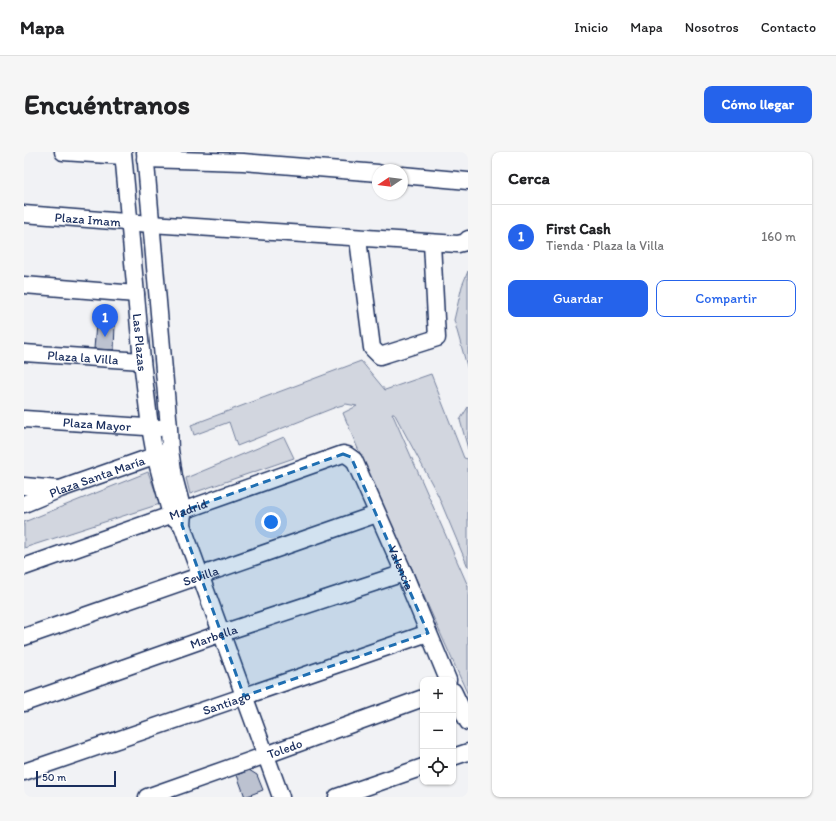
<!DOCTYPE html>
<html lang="es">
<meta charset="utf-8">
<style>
:root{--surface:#fff;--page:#f6f6f6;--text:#202124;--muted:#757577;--line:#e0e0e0;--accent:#2563eb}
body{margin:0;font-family:Itim,sans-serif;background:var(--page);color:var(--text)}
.controls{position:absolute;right:12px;bottom:12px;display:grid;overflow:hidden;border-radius:8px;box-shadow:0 1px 3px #0004}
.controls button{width:36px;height:36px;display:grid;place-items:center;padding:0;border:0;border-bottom:1px solid var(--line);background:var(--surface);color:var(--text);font:20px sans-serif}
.compass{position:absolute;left:348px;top:12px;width:36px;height:36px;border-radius:50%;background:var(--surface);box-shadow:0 1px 3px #0004;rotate:257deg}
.scale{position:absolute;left:12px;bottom:10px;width:80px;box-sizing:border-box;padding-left:4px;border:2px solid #1b2f5e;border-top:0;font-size:11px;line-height:14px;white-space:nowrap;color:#1b2f5e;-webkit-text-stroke:3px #fff;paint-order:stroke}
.you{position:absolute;left:247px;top:370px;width:14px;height:14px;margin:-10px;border:3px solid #fff;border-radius:50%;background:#1a73e8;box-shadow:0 0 0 6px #1a73e833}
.badge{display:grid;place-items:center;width:26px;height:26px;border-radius:50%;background:var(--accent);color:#fff;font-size:13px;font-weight:700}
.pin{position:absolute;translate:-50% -33px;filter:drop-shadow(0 1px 2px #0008)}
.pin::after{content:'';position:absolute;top:21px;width:14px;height:12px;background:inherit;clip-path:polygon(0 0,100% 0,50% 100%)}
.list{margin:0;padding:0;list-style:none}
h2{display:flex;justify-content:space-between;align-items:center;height:52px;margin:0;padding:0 16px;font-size:17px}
h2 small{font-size:13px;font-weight:400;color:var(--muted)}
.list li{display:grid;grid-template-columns:26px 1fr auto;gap:12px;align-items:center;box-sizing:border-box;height:64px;padding:0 16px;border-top:1px solid var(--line)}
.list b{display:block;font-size:15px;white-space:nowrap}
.list p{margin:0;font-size:13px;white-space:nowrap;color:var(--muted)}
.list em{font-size:13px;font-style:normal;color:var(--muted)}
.actions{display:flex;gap:8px;padding:12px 16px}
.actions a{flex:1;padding:9px 0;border:1px solid var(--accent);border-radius:8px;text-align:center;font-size:14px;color:var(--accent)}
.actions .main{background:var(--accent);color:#fff}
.icon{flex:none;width:22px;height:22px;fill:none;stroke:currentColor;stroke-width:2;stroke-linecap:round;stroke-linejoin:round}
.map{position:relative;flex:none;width:444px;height:645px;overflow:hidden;border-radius:8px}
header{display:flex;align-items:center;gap:24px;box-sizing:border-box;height:56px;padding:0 20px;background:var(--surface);border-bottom:1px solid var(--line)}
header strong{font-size:19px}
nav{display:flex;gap:22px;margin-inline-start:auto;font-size:14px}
.intro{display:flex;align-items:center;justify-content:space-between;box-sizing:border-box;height:96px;padding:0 24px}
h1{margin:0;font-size:28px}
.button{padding:10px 18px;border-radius:8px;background:var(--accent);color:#fff;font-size:14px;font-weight:700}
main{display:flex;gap:24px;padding:0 24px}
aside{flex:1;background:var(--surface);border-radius:8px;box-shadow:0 1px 3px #0004}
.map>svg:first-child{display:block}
.green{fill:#d2d6df;stroke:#76829e}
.building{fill:#bcc2d0;stroke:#1b2f5e}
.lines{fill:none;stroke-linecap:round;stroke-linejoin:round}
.minor-casing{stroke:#1b2f5e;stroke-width:19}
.minor{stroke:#fff;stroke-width:16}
.marked{fill:#1f6fb2;fill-opacity:0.2;stroke:#1f6fb2;stroke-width:3;stroke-dasharray:8 5;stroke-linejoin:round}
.labels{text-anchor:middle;stroke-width:3;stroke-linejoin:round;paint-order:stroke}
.street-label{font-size:13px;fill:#1b2f5e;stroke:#fff}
</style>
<header>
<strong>Mapa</strong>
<nav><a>Inicio</a><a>Mapa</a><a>Nosotros</a><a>Contacto</a></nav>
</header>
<div class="intro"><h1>Encuéntranos</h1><a class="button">Cómo llegar</a></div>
<main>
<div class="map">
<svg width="444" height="645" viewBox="0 0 444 645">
<rect width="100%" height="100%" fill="#f1f2f5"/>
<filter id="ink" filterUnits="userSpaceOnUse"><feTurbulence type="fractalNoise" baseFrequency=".025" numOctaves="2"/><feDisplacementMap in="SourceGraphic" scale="8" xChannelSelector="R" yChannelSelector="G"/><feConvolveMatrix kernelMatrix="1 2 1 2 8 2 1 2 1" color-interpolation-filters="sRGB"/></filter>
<g filter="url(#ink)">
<!-- green -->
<path class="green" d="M444 119V218L430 168 438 134Z
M337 209 361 238 407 222 440 306 444 307V415L414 343 370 261H368L444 434V543L331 290 319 261 333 254 322 252 312 255 213 294 205 270 170 283 167 273Z
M444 255V297L436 268Z
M260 285 270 306 166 342 162 326Z
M124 320 136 352 0 396V370Z"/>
<!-- building -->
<path class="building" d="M72 172 91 173 90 198 70 197Z
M225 618 233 623 239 638 221 645 213 623Z"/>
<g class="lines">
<defs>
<g id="minor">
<path d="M39 0 99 4"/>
<path id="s1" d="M99 0 118 209 126 275 131 303 147 363 155 370"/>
<path d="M121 0 145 276 146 298 150 325 159 359 158 373 257 645"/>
<path d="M121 7 219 10 354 21"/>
<path d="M378 23 444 29"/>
<path id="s2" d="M0 62 127 72 434 92 442 90 444 87"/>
<path d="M334 87 348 196 356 204 413 186 408 91"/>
<path d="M0 133 112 142"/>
<path id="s3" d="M0 201 118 209"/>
<path id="s4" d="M0 267 136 276"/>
<path d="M0 334 34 337"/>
<path id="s5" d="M0 352 36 337 141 300"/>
<path id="s6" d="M0 415 319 302 323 303 330 308 380 421 424 528"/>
<path id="s7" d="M0 485 353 362"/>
<path d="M429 539 444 570"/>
<path id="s8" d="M0 551 198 481 380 421"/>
<path d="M429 605 444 600"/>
<path id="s9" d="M0 620 404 481"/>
<path id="s10" d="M123 645 242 603 399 546"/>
<path d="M313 645 399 615"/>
</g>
</defs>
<!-- minor casing -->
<use href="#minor" class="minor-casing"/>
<!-- minor -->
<use href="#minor" class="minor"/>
</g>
</g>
<!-- marked area -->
<path class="marked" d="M319 302 327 305 404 481 220 544 158 373 159 359Z"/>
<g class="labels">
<!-- street labels -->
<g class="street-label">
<text dy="5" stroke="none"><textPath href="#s2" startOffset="64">Plaza Imam</textPath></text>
<text dy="5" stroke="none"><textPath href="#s1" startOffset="191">Las Plazas</textPath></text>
<text dy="5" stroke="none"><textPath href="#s3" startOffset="59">Plaza la Villa</textPath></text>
<text dy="5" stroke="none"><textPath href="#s4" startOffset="73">Plaza Mayor</textPath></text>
<text dy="5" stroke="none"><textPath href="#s5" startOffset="78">Plaza Santa María</textPath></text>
<text dy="5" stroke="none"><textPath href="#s6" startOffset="174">Madrid</textPath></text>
<text dy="5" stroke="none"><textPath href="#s6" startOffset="469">Valencia</textPath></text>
<text dy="5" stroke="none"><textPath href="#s7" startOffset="187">Sevilla</textPath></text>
<text dy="5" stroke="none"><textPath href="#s8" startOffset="201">Marbella</textPath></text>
<text dy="5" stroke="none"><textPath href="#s9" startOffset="214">Santiago</textPath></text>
<text dy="5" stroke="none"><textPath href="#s10" startOffset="146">Toledo</textPath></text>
</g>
</g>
</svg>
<div class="controls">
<button>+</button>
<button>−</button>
<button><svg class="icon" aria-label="locate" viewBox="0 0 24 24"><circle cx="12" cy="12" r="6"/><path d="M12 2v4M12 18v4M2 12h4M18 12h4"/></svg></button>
</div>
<svg class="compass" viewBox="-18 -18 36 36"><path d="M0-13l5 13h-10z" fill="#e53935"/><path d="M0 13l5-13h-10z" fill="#757577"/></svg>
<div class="scale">50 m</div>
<div class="you"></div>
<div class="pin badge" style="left:81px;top:185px">1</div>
</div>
<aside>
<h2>Cerca<small></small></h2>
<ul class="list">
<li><span class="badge">1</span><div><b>First Cash</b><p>Tienda · Plaza la Villa</p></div><em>160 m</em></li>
</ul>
<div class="actions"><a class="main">Guardar</a><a>Compartir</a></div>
</aside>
</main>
